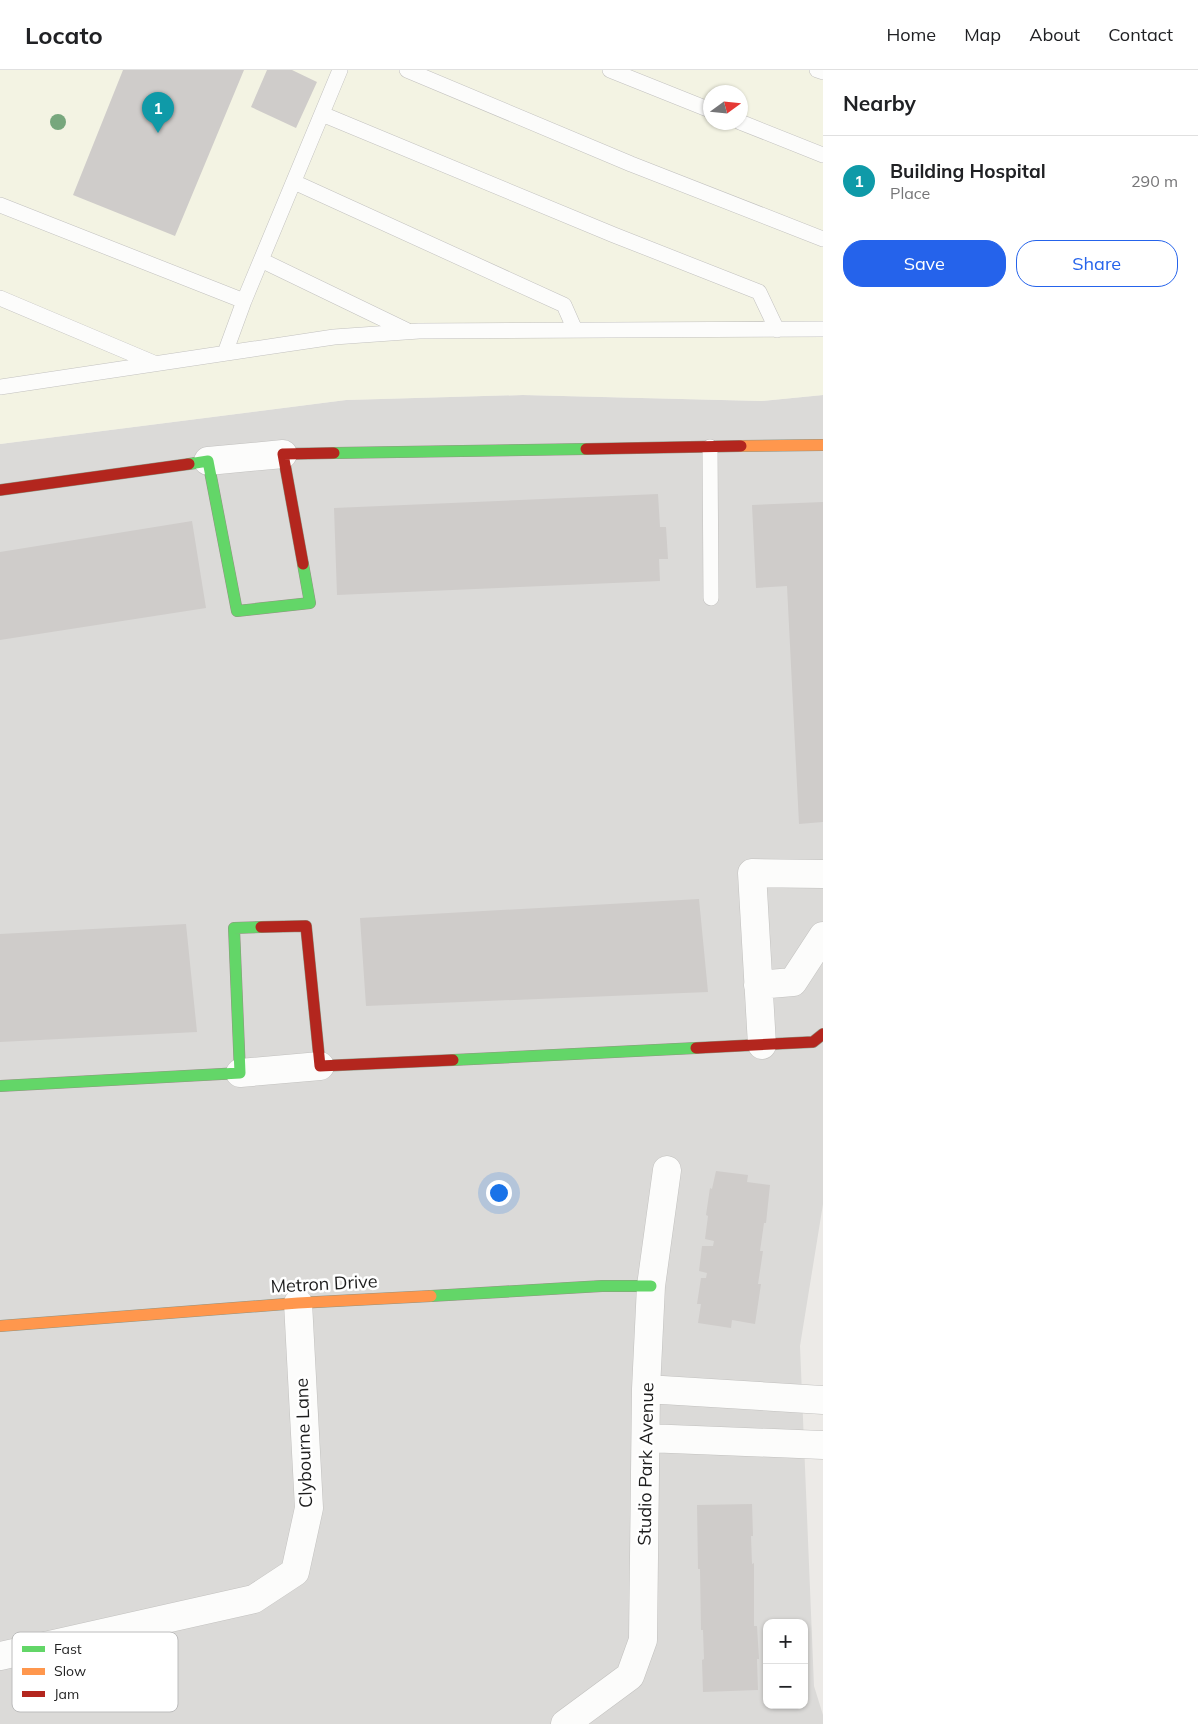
<!DOCTYPE html>
<meta charset="utf-8">
<style>
:root{--surface:#fff;--page:#f6f6f6;--text:#202124;--muted:#757577;--line:#e0e0e0;--accent:#2563eb}
body{margin:0;font-family:Mulish,sans-serif;background:var(--page);color:var(--text)}
.controls{position:absolute;right:15px;bottom:15px;display:grid;overflow:hidden;border-radius:10px;box-shadow:0 1px 4px #0004}
.controls button{width:45px;height:45px;display:grid;place-items:center;padding:0;border:0;border-bottom:1px solid var(--line);background:var(--surface);color:var(--text);font:25px sans-serif}
.compass{position:absolute;left:703px;top:15px;width:45px;height:45px;border-radius:50%;background:var(--surface);box-shadow:0 1px 4px #0004;rotate:75deg}
.you{position:absolute;left:498px;top:1122px;width:18px;height:18px;margin:-12px;border:4px solid #fff;border-radius:50%;background:#1a73e8;box-shadow:0 0 0 8px #1a73e833}
.badge{display:grid;place-items:center;width:32px;height:32px;border-radius:50%;background:var(--accent);color:#fff;font-size:16px;font-weight:700}
.pin{position:absolute;translate:-50% -41px;filter:drop-shadow(0 1px 2px #0008)}
.pin::after{content:'';position:absolute;top:26px;width:18px;height:15px;background:inherit;clip-path:polygon(0 0,100% 0,50% 100%)}
.list{margin:0;padding:0;list-style:none}
h2{display:flex;justify-content:space-between;align-items:center;height:65px;margin:0;padding:0 20px;font-size:21px}
h2 small{font-size:16px;font-weight:400;color:var(--muted)}
.list li{display:grid;grid-template-columns:32px 1fr auto;gap:15px;align-items:center;box-sizing:border-box;height:90px;padding:0 20px;border-top:1px solid var(--line)}
.list b{display:block;font-size:19px;white-space:nowrap}
.list p{margin:0;font-size:16px;white-space:nowrap;color:var(--muted)}
.list em{font-size:16px;font-style:normal;color:var(--muted)}
.actions{display:flex;gap:10px;padding:15px 20px}
.actions a{flex:1;padding:11px 0;border:1px solid var(--accent);border-radius:20px;text-align:center;font-size:18px;color:var(--accent)}
.actions .main{background:var(--accent);color:#fff}
.map{position:relative;flex:none;width:823px;height:1654px;overflow:hidden}
header{display:flex;align-items:center;gap:30px;box-sizing:border-box;height:70px;padding:0 25px;background:var(--surface);border-bottom:1px solid var(--line)}
header strong{font-size:24px}
nav{display:flex;gap:28px;margin-inline-start:auto;font-size:18px}
main{display:flex}
aside{flex:1;background:var(--surface)}
.map>svg:first-child{display:block}
.residential{fill:#dbdad8;fill-rule:evenodd}
.education{fill:#f3f3e3;fill-rule:evenodd}
.building{fill:#cfccca}
.lines{fill:none;stroke-linecap:round;stroke-linejoin:round}
.lane-casing{stroke:#c2c1bf;stroke-width:16}
.street-casing{stroke:#c2c1bf;stroke-width:29}
.fast-casing{stroke:#919381;stroke-width:12}
.slow-casing{stroke:#919381;stroke-width:12}
.jam-casing{stroke:#919381;stroke-width:12}
.lane{stroke:#fcfcfb;stroke-width:15}
.street{stroke:#fcfcfb;stroke-width:28}
.fast{stroke:#63d668;stroke-width:11}
.slow{stroke:#ff974d;stroke-width:11}
.jam{stroke:#b3261e;stroke-width:11}
.tree{fill:#77a77d}
.labels{text-anchor:middle;stroke-width:5;stroke-linejoin:round;paint-order:stroke}
.street-label{font-size:18px;fill:#1e1e1e;stroke:#fff}
.key{fill:#fff;stroke:#bcbcbc;stroke-width:1}
.key-label{font-size:14px;fill:#1e1e1e}
</style>
<header>
<strong>Locato</strong>
<nav><a>Home</a><a>Map</a><a>About</a><a>Contact</a></nav>
</header>
<main>
<div class="map">
<svg width="823" height="1654" viewBox="0 0 823 1654">
<rect width="100%" height="100%" fill="#eceae7"/>
<!-- residential -->
<path class="residential" d="M523 325 761 331 823 325V1134L800 1276 814 1616 823 1645V1654H0V374L346 330ZM767 1553H804V1635H767Z"/>
<!-- education -->
<path class="education" d="M0 0H823V325L761 331 523 325 346 330 0 374ZM710 22H740V52H710Z"/>
<!-- building -->
<path class="building" d="M123 0H244L175 166 73 125Z
M267 0H292L317 12 296 58 251 37Z
M658 424 660 457H666L668 489H659L660 511 337 525 334 438Z
M823 432V752L799 754 787 516 756 518 752 435Z
M192 451 206 538 0 570V482Z
M699 829 708 922 366 936 360 848Z
M186 854 197 962 0 972V864Z
M716 1101 748 1105 747 1112 770 1115 766 1153H764L760 1181H763L758 1214H761L755 1254 732 1250 731 1258 698 1253 701 1234H697L701 1208H706L707 1203 699 1201 702 1176H713L714 1171 705 1169 708 1146 706 1145 710 1118 712 1119Z
M752 1434 753 1466H751L752 1494 754 1493V1556H757L759 1589H757L758 1620 703 1622 702 1590 704 1589 703 1560H701L700 1499H698L697 1435Z"/>
<g class="lines">
<defs>
<path id="lane" d="M407 0 631 94 823 169
M610 0 710 40
M817 0 823 2
M322 44 614 165 759 222 777 260
M740 52 823 85
M294 112 564 235 575 260
M0 135 244 231 225 283
M261 190 406 260
M0 228 154 293
M244 231 340 0
M0 317 334 267 419 261 823 259
M710 377 711 528"/>
<path id="street" d="M208 391 283 384
M758 915 793 912 823 866
M762 975 752 803 823 804
M240 1003 320 996
M646 1319 823 1330
M646 1368 823 1375
M0 1586 254 1529 295 1502 309 1438 298 1233
M565 1654 630 1606 643 1570 646 1319 651 1216 667 1100"/>
<path id="fast" d="M334 383 586 379
M189 394 208 391 237 541 310 533 303 494
M453 990 696 978
M0 1016 240 1003 234 858 261 857
M431 1226 602 1216H651"/>
<path id="slow" d="M741 376 823 375
M0 1256 298 1233 431 1226"/>
<path id="jam" d="M586 379 741 376
M0 420 189 394
M303 494 283 384 334 383
M261 857 306 856 320 996 453 990
M696 978 813 972 823 964"/>
</defs>
<!-- lane casing -->
<use href="#lane" class="lane-casing"/>
<!-- street casing -->
<use href="#street" class="street-casing"/>
<!-- fast casing -->
<use href="#fast" class="fast-casing"/>
<!-- slow casing -->
<use href="#slow" class="slow-casing"/>
<!-- jam casing -->
<use href="#jam" class="jam-casing"/>
<!-- lane -->
<use href="#lane" class="lane"/>
<!-- street -->
<use href="#street" class="street"/>
<!-- fast -->
<use href="#fast" class="fast"/>
<!-- slow -->
<use href="#slow" class="slow"/>
<!-- jam -->
<use href="#jam" class="jam"/>
</g>
<!-- trees -->
<circle class="tree" cx="58" cy="52" r="8"/>
<g class="labels">
<!-- street labels -->
<g class="street-label">
<text transform="translate(324 1214) rotate(-3)" y="6">Metron Drive</text>
<text transform="translate(304 1373) rotate(-92)" y="6">Clybourne Lane</text>
<text transform="translate(646 1394) rotate(-89)" y="6">Studio Park Avenue</text>
</g>
</g>
<!-- legend -->
<rect x="12" y="1562" width="166" height="80" rx="8" class="key"/>
<rect x="22" y="1576" width="23" height="6" fill="#63d668"/>
<rect x="22" y="1598" width="23" height="7" fill="#ff974d"/>
<rect x="22" y="1621" width="23" height="6" fill="#b3261e"/>
<g class="key-label">
<text x="54" y="1584">Fast</text>
<text x="54" y="1606">Slow</text>
<text x="54" y="1629">Jam</text>
</g>
</svg>
<div class="controls">
<button>+</button>
<button>−</button>
</div>
<svg class="compass" viewBox="-18 -18 36 36"><path d="M0-13l5 13h-10z" fill="#e53935"/><path d="M0 13l5-13h-10z" fill="#757577"/></svg>
<div class="you"></div>
<div class="pin badge" style="left:158px;top:63px;background:#0f9aa8">1</div>
</div>
<aside>
<h2>Nearby<small></small></h2>
<ul class="list">
<li><span class="badge" style="background:#0f9aa8">1</span><div><b>Building Hospital</b><p>Place</p></div><em>290 m</em></li>
</ul>
<div class="actions"><a class="main">Save</a><a>Share</a></div>
</aside>
</main>
